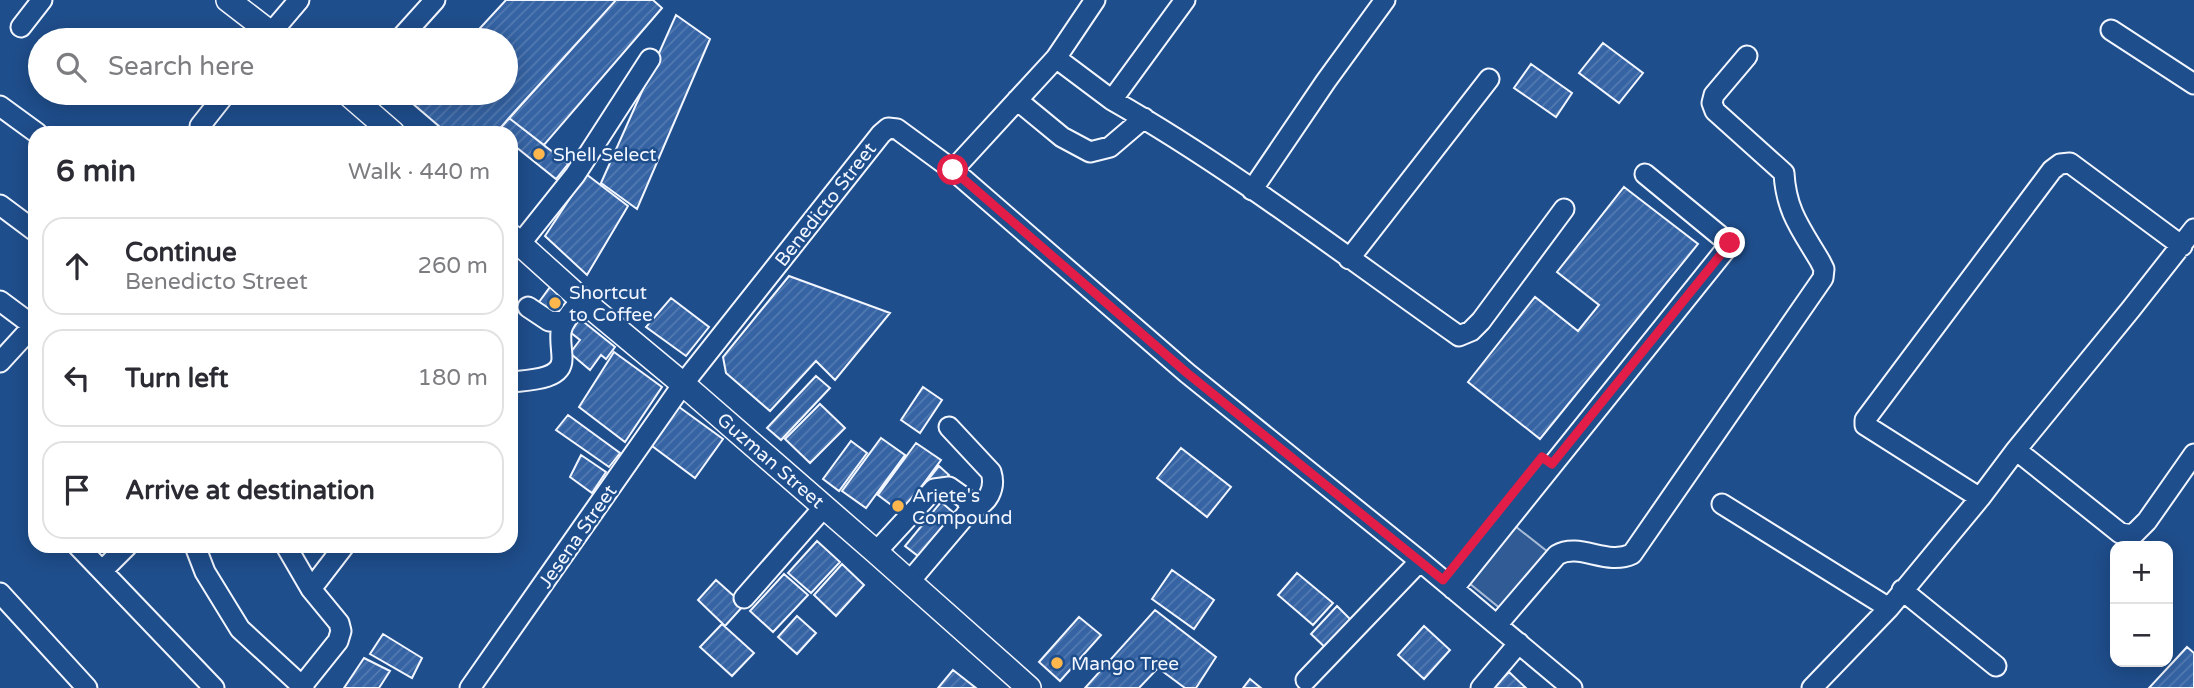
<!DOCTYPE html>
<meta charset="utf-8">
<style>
:root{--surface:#fff;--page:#f2f2f3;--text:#2b2b33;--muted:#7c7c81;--line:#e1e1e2}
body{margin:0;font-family:"Varela Round",sans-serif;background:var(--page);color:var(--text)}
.controls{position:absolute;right:21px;bottom:21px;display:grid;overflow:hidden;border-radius:14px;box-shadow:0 4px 18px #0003}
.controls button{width:63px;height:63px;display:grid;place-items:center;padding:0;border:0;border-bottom:2px solid var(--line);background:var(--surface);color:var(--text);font:35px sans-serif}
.stop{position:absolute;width:21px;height:21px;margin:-16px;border:5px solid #e11d48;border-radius:50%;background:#fff}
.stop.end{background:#e11d48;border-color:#fff;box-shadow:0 2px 7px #0008}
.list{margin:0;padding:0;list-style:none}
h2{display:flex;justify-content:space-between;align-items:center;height:91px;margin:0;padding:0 28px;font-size:30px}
h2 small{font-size:23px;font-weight:400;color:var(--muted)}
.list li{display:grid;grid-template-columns:46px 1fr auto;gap:21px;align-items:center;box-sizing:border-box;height:98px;margin:0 14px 14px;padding:0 14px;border:2px solid var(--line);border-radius:21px}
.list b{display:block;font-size:26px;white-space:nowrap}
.list p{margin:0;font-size:23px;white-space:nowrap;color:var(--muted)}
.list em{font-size:23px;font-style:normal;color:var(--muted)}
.icon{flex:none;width:38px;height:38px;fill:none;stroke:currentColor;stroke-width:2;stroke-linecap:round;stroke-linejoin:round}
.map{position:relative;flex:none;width:2194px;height:688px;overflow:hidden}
.search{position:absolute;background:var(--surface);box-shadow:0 4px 18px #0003;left:28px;top:28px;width:490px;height:77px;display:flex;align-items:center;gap:18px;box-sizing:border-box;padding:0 24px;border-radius:38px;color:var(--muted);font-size:26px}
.panel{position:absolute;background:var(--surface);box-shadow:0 4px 18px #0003;left:28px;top:126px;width:490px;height:427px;border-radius:21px}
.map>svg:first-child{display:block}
.parking{fill:#305b95;stroke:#a8bbd7;stroke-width:2}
.building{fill:url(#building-hatch);stroke:#f2f6ff;stroke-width:2}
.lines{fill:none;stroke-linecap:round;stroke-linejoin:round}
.minor-casing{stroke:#f2f6ff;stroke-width:23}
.major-casing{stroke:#f2f6ff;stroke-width:26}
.minor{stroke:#1f4e8c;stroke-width:19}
.major{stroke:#1f4e8c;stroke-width:23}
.route{stroke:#e11d48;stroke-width:9}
.poi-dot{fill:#ffb74d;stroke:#1f4e8c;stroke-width:2.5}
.labels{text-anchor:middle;stroke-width:5;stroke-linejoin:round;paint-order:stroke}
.poi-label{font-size:19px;fill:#f2f6ff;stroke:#1f4e8c;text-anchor:start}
.street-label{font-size:19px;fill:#f2f6ff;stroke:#1f4e8c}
</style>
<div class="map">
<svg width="2194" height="688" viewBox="0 0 2194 688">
<defs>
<pattern id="building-hatch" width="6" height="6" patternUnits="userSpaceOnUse" patternTransform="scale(1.75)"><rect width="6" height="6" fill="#3563a3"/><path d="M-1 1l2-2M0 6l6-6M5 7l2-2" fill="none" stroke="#537ab1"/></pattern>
</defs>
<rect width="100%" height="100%" fill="#1f4e8c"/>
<!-- parking -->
<path class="parking" d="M1515 526 1548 552 1501 609 1469 583Z"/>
<!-- building -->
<path class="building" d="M506 0H616L496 133H447L405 97 408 93H506V40H469Z
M616 0H653L662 8 544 145 509 118Z
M676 15 710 39 637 209 601 183Z
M1603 43 1643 73 1619 103 1579 73Z
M1531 64 1572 93 1556 117 1514 88Z
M509 118 568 164 556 179 511 143V133L497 132Z
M586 174 628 206 587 275 545 236Z
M1624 187 1698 244 1540 439 1468 382 1535 297 1578 331 1599 305 1557 272Z
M789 276 890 313 835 380 816 361 770 411 726 373 723 357Z
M550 287 570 304 557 317 539 302Z
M671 298 709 327 686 356 646 327Z
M580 319 615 347 606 359 601 355 590 370 570 353 580 340 570 332Z
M614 352 662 387 625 442 579 407Z
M816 376 830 388 781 440 767 428Z
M923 387 942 400 920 433 901 420Z
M675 404 723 439 695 478 648 443Z
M820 404 845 428 810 463 785 439Z
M568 415 620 453 609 467 556 430Z
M881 438 905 455 866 508 842 491Z
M851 441 867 453 839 491 823 479Z
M916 443 941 460 902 513 878 495Z
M1181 448 1231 487 1207 517 1157 478Z
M581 455 606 472 592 493 570 477Z
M939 466 949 475 938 488 928 480Z
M941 502 954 513 918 556 905 546Z
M817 541 840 562 811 593 788 573Z
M842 564 864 585 836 616 814 595Z
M1172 570 1214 600 1194 629 1152 599Z
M1297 573 1333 603 1313 625 1278 595Z
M784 574 808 595 773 632 750 611Z
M716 580 744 605 725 626 698 600Z
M1337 606 1355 624 1330 652 1311 634Z
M1155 610 1216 657 1196 688H1185L1158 668 1139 688H1085Z
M797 616 816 633 797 654 778 637Z
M1079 617 1101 635 1060 681 1039 662Z
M722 624 754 653 732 676 700 647Z
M1424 626 1450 650 1424 679 1398 655Z
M383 634 422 658 412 678 370 654Z
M2187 647 2194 653V688H2149Z
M364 658 390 671 379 688H344Z
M953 670 976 688H938Z
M1509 672 1526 688H1493Z
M1250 679 1261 688H1243Z"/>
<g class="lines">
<defs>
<path id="minor" d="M1185 0 1112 100C1233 169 1345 256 1459 336L1471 331 1481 321 1564 209
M21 27 42 0
M2111 30 2194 84
M265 40 299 0
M399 40 435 0
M1056 58 1112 100
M1017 100 1062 137 1090 152 1110 147 1144 118
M0 106 37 133
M200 126 226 93
M953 170 1056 58 1095 0
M1252 190 1326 81 1385 0
M0 205 35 231
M520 244 575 175 650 59
M1349 259 1489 79
M0 301 35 327
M528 307 549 321 565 322
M0 362 33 326
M511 382C526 380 562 381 562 359 562 350 560 341 561 332 563 320 574 309 582 300
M949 427 991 472C996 488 988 506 970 508
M2016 450 2120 533 2133 535 2147 521 2194 454
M1980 498 1865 425V420L2052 170 2060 164 2070 163 2182 246
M1722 504 1889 608
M78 546 214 688
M195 546 205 572 240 629 304 688
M286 546 311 589 339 623 341 631 338 641 302 686
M876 552 934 489 949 487 966 499 970 508 965 516 910 581
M103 570 127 546
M311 589 344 546
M1453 589 1730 244 1645 174
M1902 590 1996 666
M0 593 87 688
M744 598 824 507
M1497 625 1557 555C1580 542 1606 566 1632 554L1823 278 1824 269 1820 261C1801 229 1786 211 1784 173L1715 111 1712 103 1714 95 1747 56
M1306 680 1420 561
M470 688 683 384 881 134 888 128 897 129 953 170 1187 373 1420 561 1572 688
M1481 688 1519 643
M1812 688 1889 608 1980 498 2016 450 2131 309 2194 229"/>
<path id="major" d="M228 0 280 40
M347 93 393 133
M511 236 582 300 683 384 876 552 1029 688"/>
</defs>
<!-- minor casing -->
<use href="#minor" class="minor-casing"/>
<!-- major casing -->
<use href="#major" class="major-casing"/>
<!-- minor -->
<use href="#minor" class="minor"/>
<!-- major -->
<use href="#major" class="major"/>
</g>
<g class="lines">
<!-- route -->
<path class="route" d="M953 170 1187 373 1443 580 1542 457 1552 464 1730 243"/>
</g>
<!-- markers -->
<g class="poi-dot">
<circle cx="539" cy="154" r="7"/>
<circle cx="555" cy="303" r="7"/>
<circle cx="898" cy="506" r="7"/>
<circle cx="1057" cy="663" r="7"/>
</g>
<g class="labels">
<!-- poi labels -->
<g class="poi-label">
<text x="553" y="161">Shell Select</text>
<text x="569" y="299">Shortcut<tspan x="569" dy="22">to Coffee</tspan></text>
<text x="912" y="502">Ariete's<tspan x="912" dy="22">Compound</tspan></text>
<text x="1071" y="670">Mango Tree</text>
</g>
<!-- street labels -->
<g class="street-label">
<text transform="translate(825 204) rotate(-52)" y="7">Benedicto Street</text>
<text transform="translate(771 460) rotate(41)" y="7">Guzman Street</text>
<text transform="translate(577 536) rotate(-55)" y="7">Jesena Street</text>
</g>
</g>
</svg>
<div class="controls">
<button>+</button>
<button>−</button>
</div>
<div class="stop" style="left:953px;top:170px"></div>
<div class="stop end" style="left:1730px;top:243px"></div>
<div class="search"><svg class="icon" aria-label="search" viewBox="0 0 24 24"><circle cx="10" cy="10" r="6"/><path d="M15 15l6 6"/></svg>Search here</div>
<section class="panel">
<h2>6 min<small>Walk · 440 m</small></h2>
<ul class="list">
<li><svg class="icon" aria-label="ahead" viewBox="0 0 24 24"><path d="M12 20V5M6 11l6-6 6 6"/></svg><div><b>Continue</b><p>Benedicto Street</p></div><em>260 m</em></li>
<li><svg class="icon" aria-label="left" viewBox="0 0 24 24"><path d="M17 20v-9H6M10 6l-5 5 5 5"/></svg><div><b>Turn left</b></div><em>180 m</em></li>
<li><svg class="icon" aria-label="arrive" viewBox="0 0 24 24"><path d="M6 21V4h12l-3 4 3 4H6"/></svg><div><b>Arrive at destination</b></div></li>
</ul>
</section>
</div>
